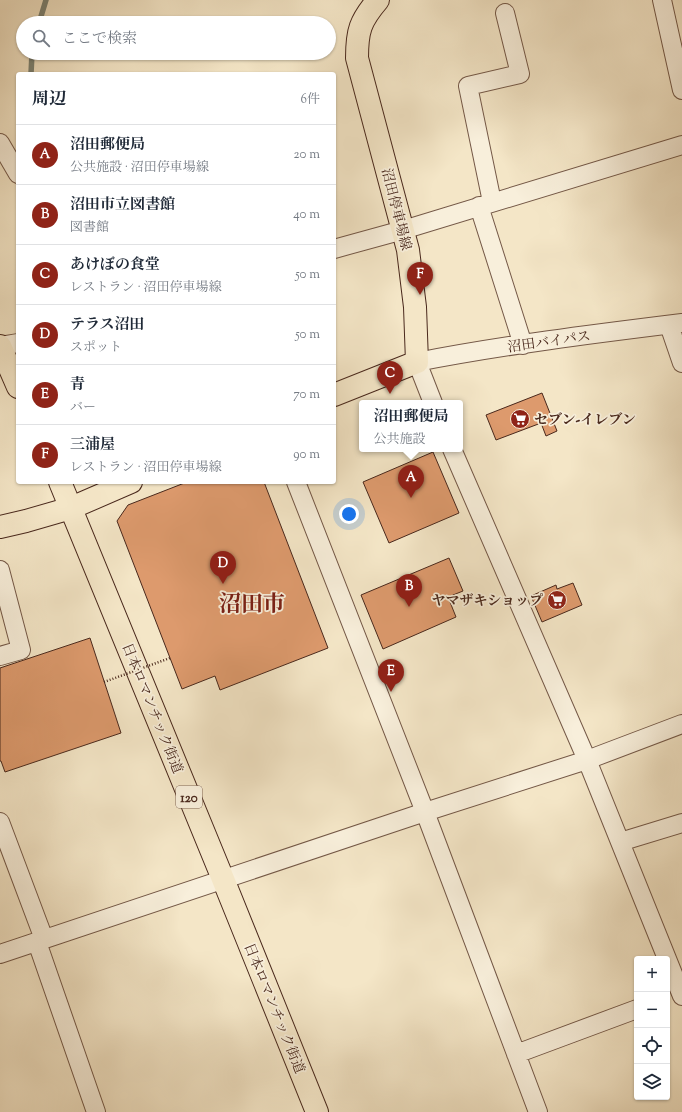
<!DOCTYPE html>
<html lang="ja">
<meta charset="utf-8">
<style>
:root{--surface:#fff;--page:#f6f6f7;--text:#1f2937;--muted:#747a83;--line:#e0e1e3;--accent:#8f2418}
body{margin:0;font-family:"Sorts Mill Goudy","Noto Serif JP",serif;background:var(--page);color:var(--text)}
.controls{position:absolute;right:12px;bottom:12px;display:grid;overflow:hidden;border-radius:4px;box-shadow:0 1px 3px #0004}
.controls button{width:36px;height:36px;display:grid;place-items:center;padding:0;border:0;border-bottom:1px solid var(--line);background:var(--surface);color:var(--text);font:20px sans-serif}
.you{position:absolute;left:349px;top:514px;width:14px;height:14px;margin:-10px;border:3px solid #fff;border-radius:50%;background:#1a73e8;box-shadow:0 0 0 6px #1a73e833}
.badge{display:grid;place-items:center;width:26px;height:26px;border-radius:50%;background:var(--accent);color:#fff;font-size:13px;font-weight:700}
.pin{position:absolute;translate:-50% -33px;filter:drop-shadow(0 1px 2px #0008)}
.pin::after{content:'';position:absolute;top:21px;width:14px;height:12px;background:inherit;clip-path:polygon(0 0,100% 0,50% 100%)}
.popup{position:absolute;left:359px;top:400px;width:104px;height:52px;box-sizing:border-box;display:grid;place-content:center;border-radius:4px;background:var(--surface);filter:drop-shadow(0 1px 3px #0005);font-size:13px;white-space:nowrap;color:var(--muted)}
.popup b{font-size:15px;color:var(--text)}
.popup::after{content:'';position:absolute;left:50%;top:100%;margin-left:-8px;border:8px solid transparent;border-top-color:var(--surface)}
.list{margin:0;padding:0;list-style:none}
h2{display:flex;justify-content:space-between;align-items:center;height:52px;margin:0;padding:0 16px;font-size:17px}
h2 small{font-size:13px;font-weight:400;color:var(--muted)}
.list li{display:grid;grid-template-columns:26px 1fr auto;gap:12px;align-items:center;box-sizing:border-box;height:60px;padding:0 16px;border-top:1px solid var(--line)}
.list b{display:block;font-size:15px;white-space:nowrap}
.list p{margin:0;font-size:13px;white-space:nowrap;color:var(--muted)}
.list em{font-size:13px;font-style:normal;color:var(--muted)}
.icon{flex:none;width:22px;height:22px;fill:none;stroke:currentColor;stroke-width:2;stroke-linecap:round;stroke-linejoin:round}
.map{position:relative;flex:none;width:682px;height:1112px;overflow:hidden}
.search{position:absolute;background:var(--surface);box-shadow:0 1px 3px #0004;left:16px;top:16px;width:320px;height:44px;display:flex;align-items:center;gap:10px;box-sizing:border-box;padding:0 14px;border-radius:22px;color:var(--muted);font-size:15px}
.panel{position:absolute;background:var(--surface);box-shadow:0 1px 3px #0004;left:16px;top:72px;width:320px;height:412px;border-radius:4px}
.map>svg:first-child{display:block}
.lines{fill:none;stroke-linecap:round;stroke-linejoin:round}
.stream{stroke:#7b8375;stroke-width:5.5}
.building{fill:#dd9a6d;stroke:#49281c}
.minor-casing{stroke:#745847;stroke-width:20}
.major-casing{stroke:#49281c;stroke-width:24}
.highway-casing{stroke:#49281c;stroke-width:24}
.minor{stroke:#f8efdb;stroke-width:18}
.major{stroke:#f4e6c7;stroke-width:22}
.highway{stroke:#f4e6c7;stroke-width:22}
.path-bridge{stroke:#49281c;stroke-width:2.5;stroke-dasharray:1 2;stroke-linecap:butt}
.labels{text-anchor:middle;stroke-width:3.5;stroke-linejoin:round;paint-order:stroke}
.shield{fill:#f8efdb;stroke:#7e6455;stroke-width:1}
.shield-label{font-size:13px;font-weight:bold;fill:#49281c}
.street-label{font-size:14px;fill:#49281c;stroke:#f8efdb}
.poi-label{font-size:14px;font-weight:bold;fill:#49281c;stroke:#f8efdb;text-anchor:start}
.town-label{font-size:22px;font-weight:bold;fill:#7a1f14;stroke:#f8efdb}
</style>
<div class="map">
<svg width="682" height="1112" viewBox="0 0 682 1112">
<rect width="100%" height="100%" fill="#f4e6c7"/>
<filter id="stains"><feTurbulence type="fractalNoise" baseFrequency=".005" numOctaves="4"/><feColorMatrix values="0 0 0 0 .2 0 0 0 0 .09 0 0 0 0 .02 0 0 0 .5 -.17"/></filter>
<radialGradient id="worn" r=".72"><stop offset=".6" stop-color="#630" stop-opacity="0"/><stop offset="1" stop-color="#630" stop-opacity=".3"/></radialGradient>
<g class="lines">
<!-- stream -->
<path class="stream" d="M39 23 46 0
M31 74 32 53"/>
</g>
<!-- building -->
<path class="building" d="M542 393 557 431 546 436 541 423 496 440 486 415Z
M433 452 459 513 389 543 363 482Z
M187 482H264L328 648 220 690 215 676 182 689 117 521 128 505Z
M449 558 463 591 448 597 456 617 383 649 361 595Z
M573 583 582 605 542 622 531 596 556 585 557 589Z
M90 638 121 733 5 772 1 761H0V668Z"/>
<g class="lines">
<defs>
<path id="minor" d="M662 0 682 90
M0 143 18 174
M492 202 468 86 520 74 505 13
M479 206 523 345
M334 249 403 230 682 145
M669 325 682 363
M0 346 18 343
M433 403 417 362C504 345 593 334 682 323
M452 449 587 760 682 996
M296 482 425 812 538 1112
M0 570 21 650 0 656
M0 822 44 939
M620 842 682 823
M37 942 96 1112
M0 954 425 812 587 760 682 724
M516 1054 637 1009"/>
<path id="major" d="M334 395 417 362 415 307 408 250 357 58C357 31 360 21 378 0
M0 527 26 521 71 508 131 482"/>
<path id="highway" d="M0 346 18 387
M60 482 223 879 317 1112"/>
</defs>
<!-- minor casing -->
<use href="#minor" class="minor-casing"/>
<!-- major casing -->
<use href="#major" class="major-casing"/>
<!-- highway casing -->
<use href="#highway" class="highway-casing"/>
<!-- minor -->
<use href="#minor" class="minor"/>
<!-- major -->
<use href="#major" class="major"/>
<!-- highway -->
<use href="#highway" class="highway"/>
<!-- path-bridge -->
<path class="path-bridge" d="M104 682 170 658"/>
</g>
<!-- icons -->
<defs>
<symbol id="supermarket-disc" viewBox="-11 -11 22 22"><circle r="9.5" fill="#8f2418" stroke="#f8efdb"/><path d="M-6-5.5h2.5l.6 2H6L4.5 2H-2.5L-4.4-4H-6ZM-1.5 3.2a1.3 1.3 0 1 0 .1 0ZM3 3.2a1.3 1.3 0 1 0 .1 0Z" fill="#fff"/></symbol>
</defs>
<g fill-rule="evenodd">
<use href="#supermarket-disc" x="509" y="408" width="22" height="22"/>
<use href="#supermarket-disc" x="546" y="589" width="22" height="22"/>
</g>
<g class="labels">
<!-- shield labels -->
<rect class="shield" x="176" y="786" width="26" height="22" rx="3"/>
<g class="shield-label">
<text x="189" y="802">120</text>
</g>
<!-- street labels -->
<g class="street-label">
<text transform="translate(397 209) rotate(76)" y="5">沼田停車場線</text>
<text transform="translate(549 341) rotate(-8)" y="5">沼田バイパス</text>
<text transform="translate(153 708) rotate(68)" y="5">日本ロマンチック街道</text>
<text transform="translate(275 1008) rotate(68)" y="5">日本ロマンチック街道</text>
</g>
<!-- poi labels -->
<g class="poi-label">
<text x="534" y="424">セブン-イレブン</text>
<text x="543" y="605" text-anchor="end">ヤマザキショップ</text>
</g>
<!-- town labels -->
<g class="town-label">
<text x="252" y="611">沼田市</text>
</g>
</g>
<rect width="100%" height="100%" filter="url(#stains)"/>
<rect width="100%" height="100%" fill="url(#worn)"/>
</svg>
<div class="controls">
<button>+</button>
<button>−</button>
<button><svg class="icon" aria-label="locate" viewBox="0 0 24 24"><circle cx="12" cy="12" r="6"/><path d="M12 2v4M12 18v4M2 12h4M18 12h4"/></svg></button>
<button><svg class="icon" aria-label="layers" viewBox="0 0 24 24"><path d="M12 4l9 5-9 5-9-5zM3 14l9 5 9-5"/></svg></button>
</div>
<div class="you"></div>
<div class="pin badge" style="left:411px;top:498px">A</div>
<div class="popup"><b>沼田郵便局</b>公共施設</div>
<div class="pin badge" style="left:409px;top:607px">B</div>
<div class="pin badge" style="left:390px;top:394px">C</div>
<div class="pin badge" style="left:223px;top:584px">D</div>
<div class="pin badge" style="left:391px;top:692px">E</div>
<div class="pin badge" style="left:420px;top:295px">F</div>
<div class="search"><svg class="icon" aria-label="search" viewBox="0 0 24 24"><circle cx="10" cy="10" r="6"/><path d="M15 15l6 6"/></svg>ここで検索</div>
<section class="panel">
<h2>周辺<small>6件</small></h2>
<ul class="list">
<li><span class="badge">A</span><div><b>沼田郵便局</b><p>公共施設 · 沼田停車場線</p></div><em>20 m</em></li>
<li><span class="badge">B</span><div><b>沼田市立図書館</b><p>図書館</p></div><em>40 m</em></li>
<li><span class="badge">C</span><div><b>あけぼの食堂</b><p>レストラン · 沼田停車場線</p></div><em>50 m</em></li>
<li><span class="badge">D</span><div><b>テラス沼田</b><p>スポット</p></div><em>50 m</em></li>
<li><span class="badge">E</span><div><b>青</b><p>バー</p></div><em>70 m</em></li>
<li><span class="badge">F</span><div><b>三浦屋</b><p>レストラン · 沼田停車場線</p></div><em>90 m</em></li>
</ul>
</section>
</div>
